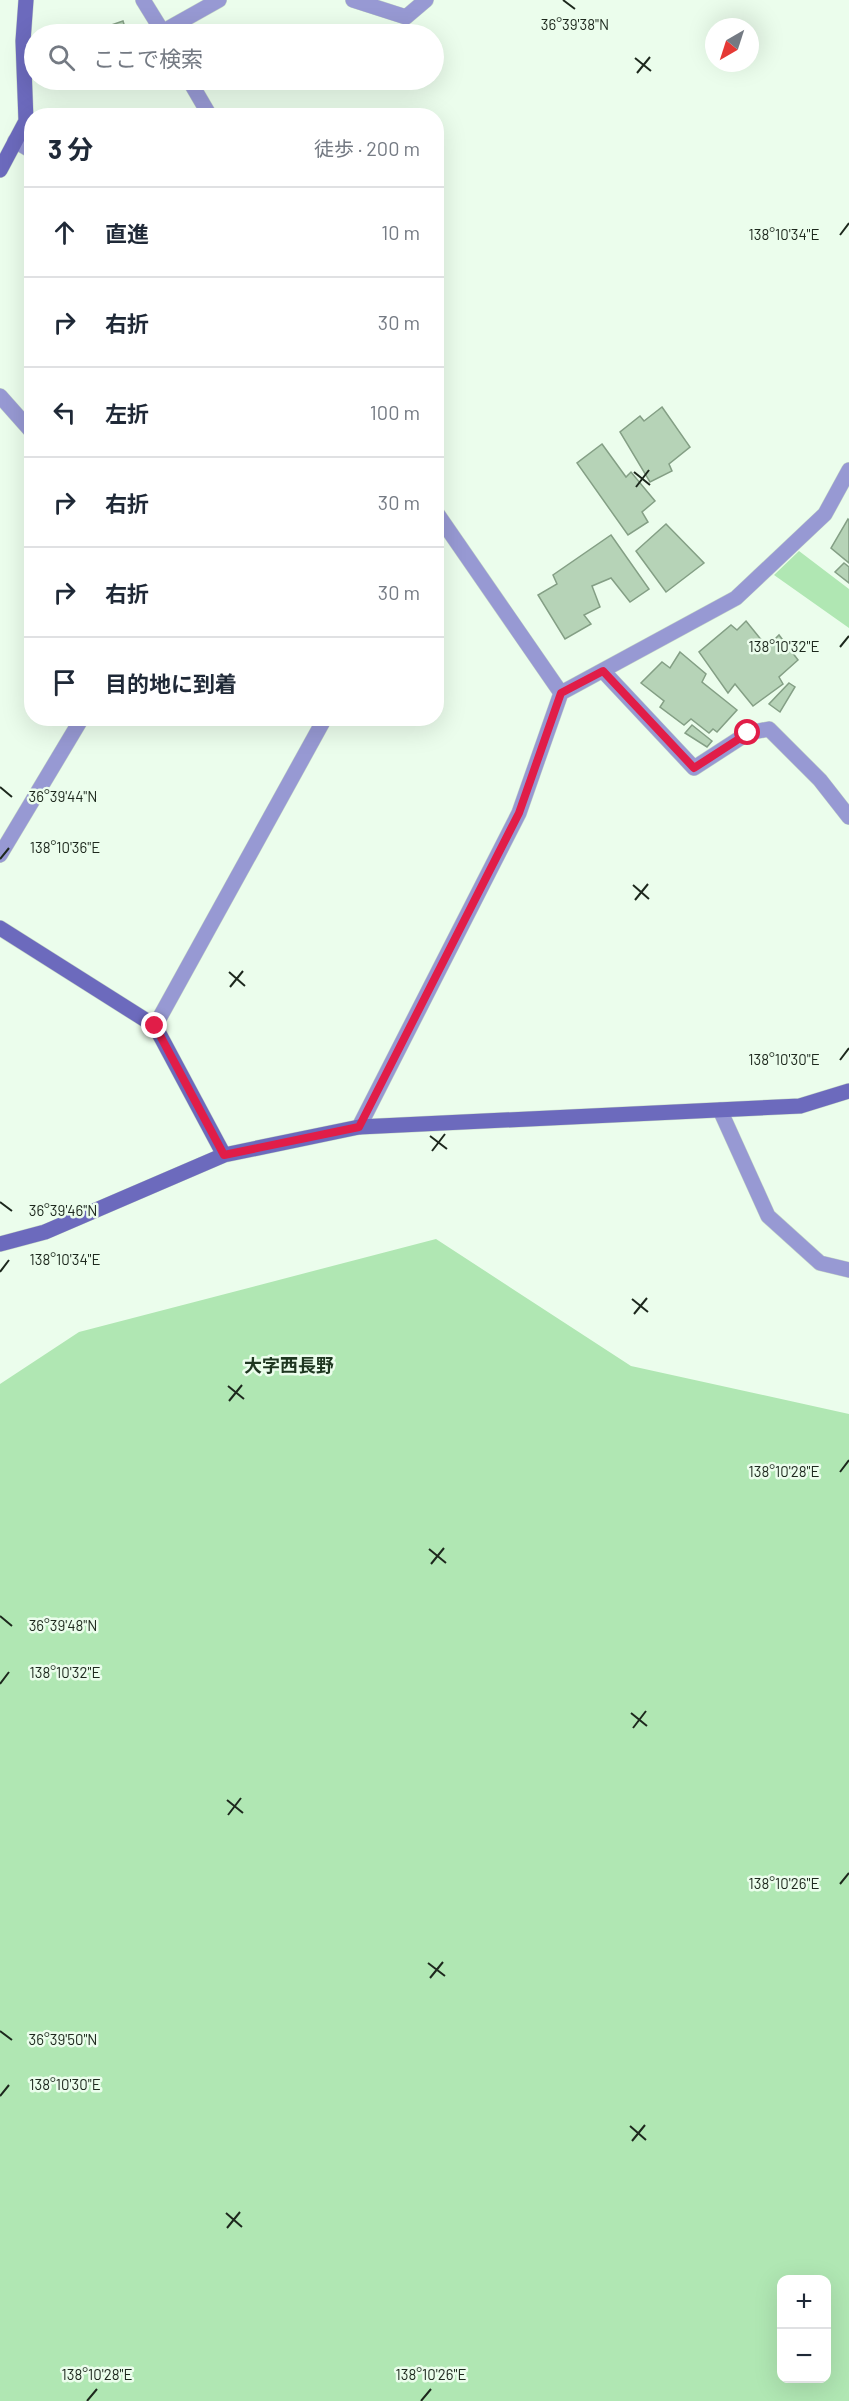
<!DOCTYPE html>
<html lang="ja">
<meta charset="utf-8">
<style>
:root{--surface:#fff;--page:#f6f6f7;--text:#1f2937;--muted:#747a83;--line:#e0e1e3}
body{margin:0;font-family:Barlow,"Noto Sans JP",sans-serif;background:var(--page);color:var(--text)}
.controls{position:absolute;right:18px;bottom:18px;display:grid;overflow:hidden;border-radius:12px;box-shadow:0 6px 24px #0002}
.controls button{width:54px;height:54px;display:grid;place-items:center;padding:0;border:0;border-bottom:2px solid var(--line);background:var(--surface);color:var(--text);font:30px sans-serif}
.compass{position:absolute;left:705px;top:18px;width:54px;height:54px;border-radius:50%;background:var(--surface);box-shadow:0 6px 24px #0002;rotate:219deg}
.stop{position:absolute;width:18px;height:18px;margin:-14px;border:4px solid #e11d48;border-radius:50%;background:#fff}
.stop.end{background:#e11d48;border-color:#fff;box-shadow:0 2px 6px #0008}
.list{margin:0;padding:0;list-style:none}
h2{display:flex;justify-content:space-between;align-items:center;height:78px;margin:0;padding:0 24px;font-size:26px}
h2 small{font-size:20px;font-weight:400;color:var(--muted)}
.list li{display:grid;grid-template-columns:39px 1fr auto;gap:18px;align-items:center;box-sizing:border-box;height:90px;padding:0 24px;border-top:2px solid var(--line)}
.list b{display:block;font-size:22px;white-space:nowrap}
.list em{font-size:20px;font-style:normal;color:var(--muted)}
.icon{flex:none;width:33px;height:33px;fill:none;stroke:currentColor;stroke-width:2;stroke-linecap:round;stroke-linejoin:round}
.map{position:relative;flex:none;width:849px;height:2401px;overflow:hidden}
.search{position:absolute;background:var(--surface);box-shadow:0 6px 24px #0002;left:24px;top:24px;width:420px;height:66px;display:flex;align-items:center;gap:15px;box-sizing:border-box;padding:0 21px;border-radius:33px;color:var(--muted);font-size:22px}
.panel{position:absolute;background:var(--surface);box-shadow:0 6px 24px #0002;left:24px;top:108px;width:420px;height:618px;border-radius:24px}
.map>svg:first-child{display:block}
.green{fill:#b0e7b3;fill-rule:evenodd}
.building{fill:#b6d3b7;stroke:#849f85;stroke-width:1.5}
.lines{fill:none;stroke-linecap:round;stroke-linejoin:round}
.street-casing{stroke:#c6d7c7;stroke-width:16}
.secondary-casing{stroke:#c6d7c7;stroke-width:16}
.street{stroke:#9799d3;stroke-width:15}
.secondary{stroke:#6c6abd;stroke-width:15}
.route{stroke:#e11d48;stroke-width:8}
.ticks{fill:none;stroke:#1d281d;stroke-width:2}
.labels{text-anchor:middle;stroke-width:5;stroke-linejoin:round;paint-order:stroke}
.quarter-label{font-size:18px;font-weight:bold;fill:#1e3620;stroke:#ebfdec}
.ticks-label{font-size:15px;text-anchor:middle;fill:#1d281d;stroke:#ebfdec;stroke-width:5;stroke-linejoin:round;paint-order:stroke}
</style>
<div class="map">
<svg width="849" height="2401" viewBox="0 0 849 2401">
<rect width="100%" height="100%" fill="#ebfdec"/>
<!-- green -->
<path class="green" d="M799 551 849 589V628L774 575Z
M436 1239 631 1366 849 1414V2401H0V1384L79 1332ZM782 2280H826V2378H782Z"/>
<!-- building -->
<path class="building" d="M123 21 127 34H89L88 33Z
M662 407 690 447 669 464 672 471 650 482 620 432 640 416 644 421Z
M602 444 626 477 631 472 655 501 642 512 648 522 628 535 577 463Z
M848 519 849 520V563L831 548Z
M666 524 704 563 666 592 636 551Z
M611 535 649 589 630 602 611 578 592 586 600 607 584 615 591 624 565 639 538 595 557 584 553 575Z
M844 563 849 567V583L835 572Z
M746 621 767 647 779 635 798 660 779 677 783 684 753 706 735 684 728 693 699 652 731 625 737 630Z
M680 652 706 674 702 682 737 710 717 732 713 729 709 733 691 719 684 725 660 707 664 701 641 683 662 662 670 668Z
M789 683 795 687 780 712 769 704Z
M692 725 712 741 707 747 685 733Z"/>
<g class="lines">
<defs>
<path id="street" d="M143 0 164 34
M353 0 406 17 426 0
M162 32 219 0
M189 80 210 116
M15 141 32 151
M0 396 32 432
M436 512 561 693
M603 671 694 768 748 733 769 729 820 780 849 817
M0 855 82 718
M155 1026 325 718
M720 1110 768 1216 820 1263 849 1270
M359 1127 519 813 561 693 736 598 825 514 849 470"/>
<path id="secondary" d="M0 170 26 121 23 41 26 0
M0 928 155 1026 224 1155
M0 1244 45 1232 224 1155 359 1127 800 1106 849 1091"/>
</defs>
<!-- street casing -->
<use href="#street" class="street-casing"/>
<!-- secondary casing -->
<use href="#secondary" class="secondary-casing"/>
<!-- street -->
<use href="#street" class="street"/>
<!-- secondary -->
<use href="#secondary" class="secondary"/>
</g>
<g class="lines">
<!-- route -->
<path class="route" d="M155 1026 224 1155 359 1127 519 813 561 693 603 671 694 768 748 733"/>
</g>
<!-- ticks -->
<path class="ticks" d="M563 0 575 9M635 58 651 71M637 73 650 57M840 235 849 223M634 472 650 485M636 487 649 470M840 647 849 636M0 787 12 797M0 859 9 848M633 885 649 899M635 900 648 884M229 972 245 986M230 987 243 971M840 1060 849 1048M430 1136 447 1149M432 1151 445 1134M0 1202 12 1211M0 1272 9 1260M632 1299 648 1312M634 1314 647 1298M228 1386 244 1399M229 1401 242 1385M840 1472 849 1460M429 1549 446 1563M431 1564 444 1548M0 1616 12 1626M0 1684 9 1672M631 1713 647 1726M633 1728 646 1711M227 1800 243 1813M228 1815 241 1798M840 1884 849 1873M428 1963 445 1976M430 1978 443 1962M0 2031 12 2040M0 2096 9 2085M630 2126 646 2140M632 2141 645 2125M226 2213 242 2227M227 2228 240 2212M87 2401 97 2389M421 2401 431 2389"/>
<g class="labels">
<!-- quarter labels -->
<g class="quarter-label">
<text x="289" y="1372">大字西長野</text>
</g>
</g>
<g class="ticks-label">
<text x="575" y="30">36°39'38"N</text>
<text x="784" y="240">138°10'34"E</text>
<text x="784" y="652">138°10'32"E</text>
<text x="63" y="802">36°39'44"N</text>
<text x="65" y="853">138°10'36"E</text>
<text x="784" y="1065">138°10'30"E</text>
<text x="63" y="1216">36°39'46"N</text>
<text x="65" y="1265">138°10'34"E</text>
<text x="784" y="1477">138°10'28"E</text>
<text x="63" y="1631">36°39'48"N</text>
<text x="65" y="1678">138°10'32"E</text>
<text x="784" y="1889">138°10'26"E</text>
<text x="63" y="2045">36°39'50"N</text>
<text x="65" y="2090">138°10'30"E</text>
<text x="97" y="2380">138°10'28"E</text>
<text x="431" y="2380">138°10'26"E</text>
</g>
</svg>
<div class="controls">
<button>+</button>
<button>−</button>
</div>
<svg class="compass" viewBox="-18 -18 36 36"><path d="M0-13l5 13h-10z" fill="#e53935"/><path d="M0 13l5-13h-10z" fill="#747a83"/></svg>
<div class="stop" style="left:748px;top:733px"></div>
<div class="stop end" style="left:155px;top:1026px"></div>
<div class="search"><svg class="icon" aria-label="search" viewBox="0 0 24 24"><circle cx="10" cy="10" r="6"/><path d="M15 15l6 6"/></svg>ここで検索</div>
<section class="panel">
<h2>3 分<small>徒歩 · 200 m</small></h2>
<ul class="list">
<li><svg class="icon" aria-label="ahead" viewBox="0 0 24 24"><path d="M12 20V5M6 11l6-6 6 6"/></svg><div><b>直進</b></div><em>10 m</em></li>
<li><svg class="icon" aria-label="right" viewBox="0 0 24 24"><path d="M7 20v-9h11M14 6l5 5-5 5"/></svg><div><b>右折</b></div><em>30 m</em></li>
<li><svg class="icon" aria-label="left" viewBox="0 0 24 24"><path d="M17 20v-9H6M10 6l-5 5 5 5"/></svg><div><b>左折</b></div><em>100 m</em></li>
<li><svg class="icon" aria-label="right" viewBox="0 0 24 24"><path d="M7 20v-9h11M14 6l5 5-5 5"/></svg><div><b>右折</b></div><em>30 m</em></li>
<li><svg class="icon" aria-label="right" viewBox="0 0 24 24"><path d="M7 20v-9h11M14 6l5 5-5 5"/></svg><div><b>右折</b></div><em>30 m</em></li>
<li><svg class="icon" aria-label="arrive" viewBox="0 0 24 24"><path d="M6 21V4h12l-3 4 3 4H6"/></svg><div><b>目的地に到着</b></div></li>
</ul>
</section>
</div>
